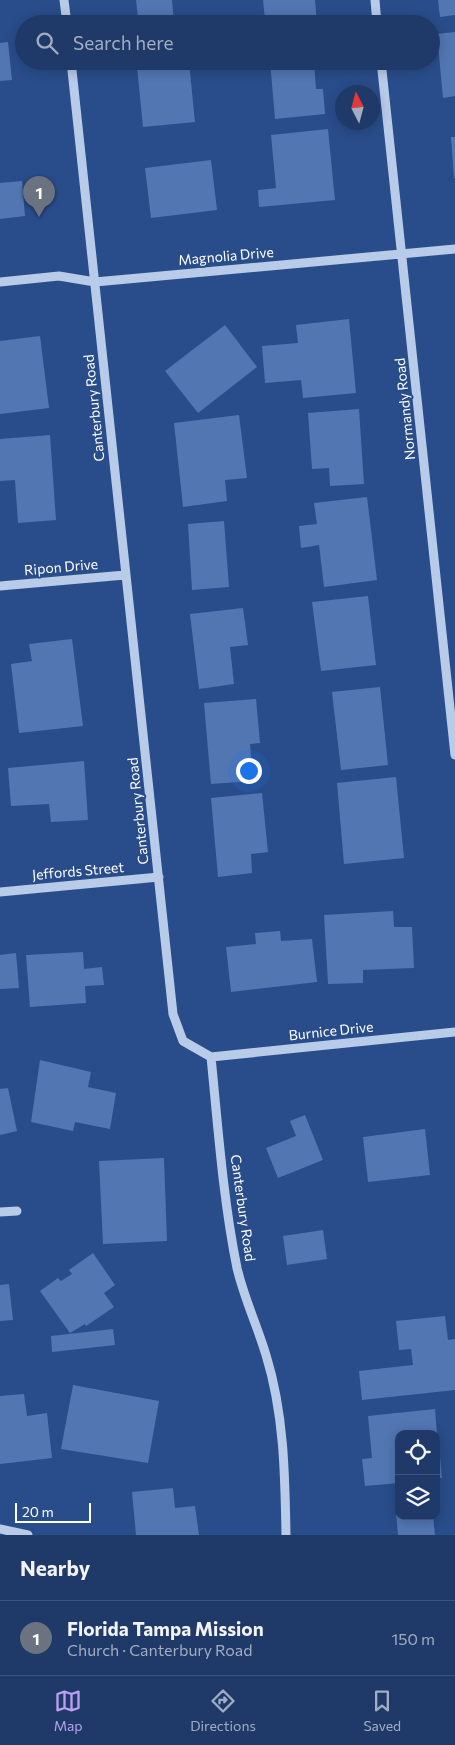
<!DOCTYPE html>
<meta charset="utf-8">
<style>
:root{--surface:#1f3a68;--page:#2c4571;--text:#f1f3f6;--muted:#a1adc0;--line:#3c547c;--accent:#bca0f2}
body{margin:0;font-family:Commissioner,sans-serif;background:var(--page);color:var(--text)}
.controls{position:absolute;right:15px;bottom:15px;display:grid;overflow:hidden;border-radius:10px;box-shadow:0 2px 12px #0003}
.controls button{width:45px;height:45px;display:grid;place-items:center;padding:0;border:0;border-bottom:1px solid var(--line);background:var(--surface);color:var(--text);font:25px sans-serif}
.compass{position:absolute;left:335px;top:85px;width:45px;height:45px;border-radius:50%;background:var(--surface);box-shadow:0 2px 12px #0003;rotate:354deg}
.scale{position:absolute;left:15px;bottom:12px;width:76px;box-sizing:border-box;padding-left:5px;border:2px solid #fff;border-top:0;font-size:14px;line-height:18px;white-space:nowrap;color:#fff;-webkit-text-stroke:4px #294d8b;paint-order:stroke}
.you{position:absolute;left:248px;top:770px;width:18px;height:18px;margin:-12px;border:4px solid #fff;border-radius:50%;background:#1a73e8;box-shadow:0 0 0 8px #1a73e833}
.badge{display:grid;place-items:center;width:32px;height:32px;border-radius:50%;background:var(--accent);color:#fff;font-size:16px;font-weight:700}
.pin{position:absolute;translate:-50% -41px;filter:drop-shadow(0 1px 2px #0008)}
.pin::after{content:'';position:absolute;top:26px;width:18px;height:15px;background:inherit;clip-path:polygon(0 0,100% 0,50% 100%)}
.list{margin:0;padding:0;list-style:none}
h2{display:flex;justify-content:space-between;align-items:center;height:65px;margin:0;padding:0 20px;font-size:21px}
h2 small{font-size:16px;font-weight:400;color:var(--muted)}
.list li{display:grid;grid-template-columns:32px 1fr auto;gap:15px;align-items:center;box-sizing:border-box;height:75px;padding:0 20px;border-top:1px solid var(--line)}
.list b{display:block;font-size:19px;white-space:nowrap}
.list p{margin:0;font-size:16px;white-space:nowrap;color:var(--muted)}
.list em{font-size:16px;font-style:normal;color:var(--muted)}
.icon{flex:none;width:28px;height:28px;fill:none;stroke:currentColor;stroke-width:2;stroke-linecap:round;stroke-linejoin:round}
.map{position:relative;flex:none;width:455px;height:1535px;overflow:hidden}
.search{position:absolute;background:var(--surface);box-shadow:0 2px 12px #0003;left:15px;right:15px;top:15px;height:55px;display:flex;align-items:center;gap:12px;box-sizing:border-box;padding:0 18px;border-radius:28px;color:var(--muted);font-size:19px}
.sheet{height:140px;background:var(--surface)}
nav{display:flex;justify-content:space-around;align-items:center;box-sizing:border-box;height:70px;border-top:1px solid var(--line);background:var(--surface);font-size:14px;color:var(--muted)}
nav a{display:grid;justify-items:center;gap:2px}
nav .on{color:var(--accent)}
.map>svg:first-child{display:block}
.building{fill:#5276b2}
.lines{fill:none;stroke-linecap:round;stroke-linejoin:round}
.minor{stroke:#b8cbe9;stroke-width:9}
.labels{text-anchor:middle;stroke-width:4;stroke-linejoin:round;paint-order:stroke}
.street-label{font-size:14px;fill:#fff;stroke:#294d8b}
</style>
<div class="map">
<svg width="455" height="1535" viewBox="0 0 455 1535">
<rect width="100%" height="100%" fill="#294d8b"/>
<!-- building -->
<path class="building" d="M136 0H172L174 24H131V19L138 18Z
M263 0H315L317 24H282V19L265 21Z
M438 0H455V15L440 17Z
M455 32V96L443 98 437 34Z
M8 42 12 80 0 81V43Z
M270 61H314L316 89H323L325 114 275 119Z
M189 62 195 122 143 127 137 67Z
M328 129 335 200 259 207 258 190 276 188 271 135Z
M451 137H455V178H454Z
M211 160 217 210 151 218 145 168Z
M22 181 25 216 0 219V183Z
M349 319 356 393 303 398 301 380 265 383 262 346 298 343 296 325Z
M225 325 257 367 198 413 165 371Z
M40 336 49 408 0 414V341Z
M359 409 364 484 330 486 329 468 312 469 308 413Z
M239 415 247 478 225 480 227 501 183 507 174 423Z
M50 435 56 520 18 523 15 480 0 481V439Z
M367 497 377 580 324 587 319 545 301 548 299 526 317 524 314 503Z
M224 521 229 587 192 590 188 524Z
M368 596 376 665 321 671 312 602Z
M243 608 248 645 230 647 234 684 199 689 190 614Z
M72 639 83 726 19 733 11 664 32 661 29 644Z
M380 687 388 765 341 770 332 692Z
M256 699 260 743 250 744 253 781 211 784 204 703Z
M84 761 88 820 51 822 49 804 11 806 8 768Z
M396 777 404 858 344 864 337 783Z
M262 793 268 852 251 854 252 873 218 877 211 798Z
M393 911 394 927H412L414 968 363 970V983L328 984 324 915Z
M280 931 281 941 312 939 317 982 231 992 226 947 256 944 255 933Z
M83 952 84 969 102 967 104 985 85 986 86 1003 30 1007 26 955Z
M16 953 19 988 0 989V955Z
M40 1060 91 1072 88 1087 116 1093 110 1129 75 1122 73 1131 31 1122Z
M8 1088 17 1131 0 1135V1089Z
M305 1115 323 1160 278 1178 266 1148 296 1136 290 1121Z
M425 1129 430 1175 368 1182 363 1137Z
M164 1158 167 1241 103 1244 99 1161Z
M323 1230 327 1259 287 1265 283 1236Z
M93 1253 115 1285 104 1293 114 1307 86 1326 85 1324 70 1333 40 1291 58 1278 61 1281 72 1274 69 1270Z
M9 1284 13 1320 0 1321V1285Z
M445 1316 448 1340 455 1339V1390L362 1400 359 1371 413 1365 411 1349 399 1350 396 1321Z
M113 1329 115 1345 52 1352 51 1336Z
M73 1385 159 1401 148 1463 61 1449Z
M24 1394 27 1416 47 1413 52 1458 0 1464V1396Z
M435 1409 437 1434H399V1483L365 1486 362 1459 372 1458 368 1416Z
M436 1435H438L442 1478H436Z
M173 1488 175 1508 195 1506 199 1535H136L132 1492Z
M396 1514H399V1516H433L435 1535H398Z"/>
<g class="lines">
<!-- minor -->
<path class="minor" d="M64 0 67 24
M375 0 377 24
M71 61 173 1014 183 1041 211 1057C218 1127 223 1199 237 1268 244 1298 257 1325 266 1355 284 1413 285 1474 286 1535
M381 61 455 755
M0 282 59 276 95 282 455 249
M0 586 125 575
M0 892 159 877
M211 1057 455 1032
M0 1212 17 1211
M0 1529 28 1535"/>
</g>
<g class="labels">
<!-- street labels -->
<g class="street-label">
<text transform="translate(226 256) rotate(-5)" y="5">Magnolia Drive</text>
<text transform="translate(94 408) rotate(-96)" y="5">Canterbury Road</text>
<text transform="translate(405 409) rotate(-96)" y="5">Normandy Road</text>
<text transform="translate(61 567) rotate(-5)" y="5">Ripon Drive</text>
<text transform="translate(138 811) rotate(-96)" y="5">Canterbury Road</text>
<text transform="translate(78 871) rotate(-5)" y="5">Jeffords Street</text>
<text transform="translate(331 1031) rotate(-6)" y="5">Burnice Drive</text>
<text transform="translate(243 1208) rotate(82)" y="5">Canterbury Road</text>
</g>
</g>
</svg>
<div class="controls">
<button><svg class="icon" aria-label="locate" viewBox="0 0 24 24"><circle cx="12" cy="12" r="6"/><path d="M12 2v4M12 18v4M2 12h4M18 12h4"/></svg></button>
<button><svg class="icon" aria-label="layers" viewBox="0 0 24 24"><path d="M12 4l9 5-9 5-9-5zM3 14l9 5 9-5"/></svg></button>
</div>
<svg class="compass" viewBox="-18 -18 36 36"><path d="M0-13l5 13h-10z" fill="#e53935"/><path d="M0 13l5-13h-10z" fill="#a1adc0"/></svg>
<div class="scale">20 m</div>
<div class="you"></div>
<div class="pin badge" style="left:39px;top:217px;background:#6b7280">1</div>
<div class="search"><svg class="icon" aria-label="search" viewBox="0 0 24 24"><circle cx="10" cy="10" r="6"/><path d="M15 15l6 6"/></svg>Search here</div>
</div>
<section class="sheet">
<h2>Nearby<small></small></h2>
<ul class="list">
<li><span class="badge" style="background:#6b7280">1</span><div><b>Florida Tampa Mission</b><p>Church · Canterbury Road</p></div><em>150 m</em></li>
</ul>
</section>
<nav>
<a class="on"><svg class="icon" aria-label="map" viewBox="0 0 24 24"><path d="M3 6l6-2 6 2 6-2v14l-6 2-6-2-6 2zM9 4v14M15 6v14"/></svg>Map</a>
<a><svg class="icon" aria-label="directions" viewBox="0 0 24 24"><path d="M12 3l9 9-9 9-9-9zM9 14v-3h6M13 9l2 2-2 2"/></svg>Directions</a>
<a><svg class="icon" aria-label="saved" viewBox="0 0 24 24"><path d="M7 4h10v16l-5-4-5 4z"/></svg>Saved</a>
</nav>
